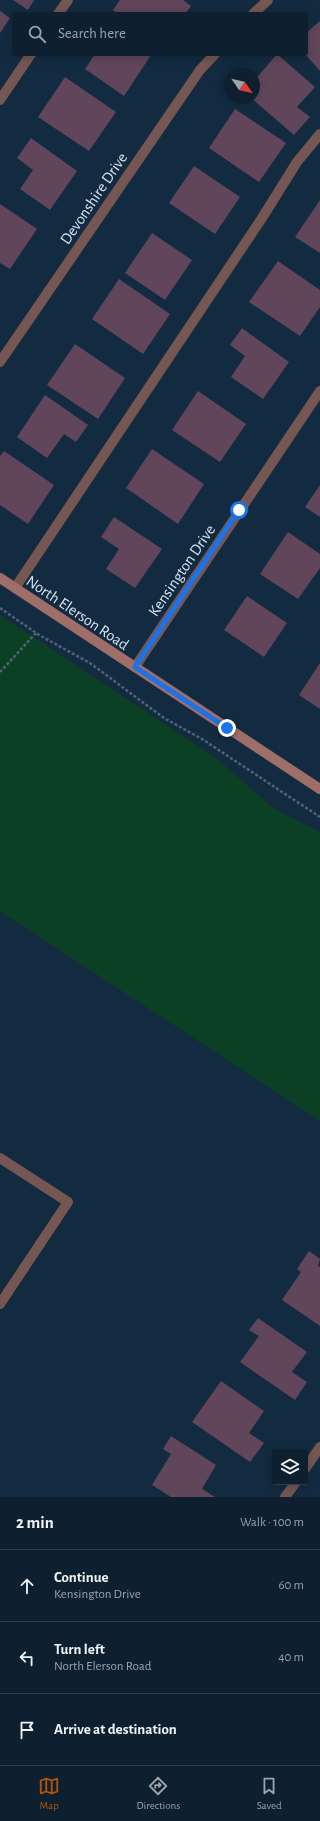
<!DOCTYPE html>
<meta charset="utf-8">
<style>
:root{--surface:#0e2030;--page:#1c2d3c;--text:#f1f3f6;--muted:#9ba3ab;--line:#2e3e4c;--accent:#b45309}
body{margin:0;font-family:"Alegreya Sans",sans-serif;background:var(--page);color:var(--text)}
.controls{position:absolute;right:12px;bottom:12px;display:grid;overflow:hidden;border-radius:4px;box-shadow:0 2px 10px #0003}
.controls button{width:36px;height:36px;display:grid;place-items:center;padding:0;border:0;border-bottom:1px solid var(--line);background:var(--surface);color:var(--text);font:20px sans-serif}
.compass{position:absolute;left:224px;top:68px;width:36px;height:36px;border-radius:50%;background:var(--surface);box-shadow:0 2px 10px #0003;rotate:124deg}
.stop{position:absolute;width:12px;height:12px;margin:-9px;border:3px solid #1a73e8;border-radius:50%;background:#fff}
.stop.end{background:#1a73e8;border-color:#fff;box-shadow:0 1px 4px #0008}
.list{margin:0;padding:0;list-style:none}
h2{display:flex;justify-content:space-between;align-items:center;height:52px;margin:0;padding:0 16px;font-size:17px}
h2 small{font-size:13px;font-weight:400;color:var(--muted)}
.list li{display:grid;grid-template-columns:26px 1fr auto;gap:12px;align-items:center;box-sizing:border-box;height:72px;padding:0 16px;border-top:1px solid var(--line)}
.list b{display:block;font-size:15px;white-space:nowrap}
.list p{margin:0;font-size:13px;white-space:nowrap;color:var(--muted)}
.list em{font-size:13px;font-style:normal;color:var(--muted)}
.icon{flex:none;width:22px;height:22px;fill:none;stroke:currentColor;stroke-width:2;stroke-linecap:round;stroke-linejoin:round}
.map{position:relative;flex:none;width:320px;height:1497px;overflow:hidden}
.search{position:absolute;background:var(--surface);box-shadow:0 2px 10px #0003;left:12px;right:12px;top:12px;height:44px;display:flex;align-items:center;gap:10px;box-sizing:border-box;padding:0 14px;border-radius:4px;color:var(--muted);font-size:15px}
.sheet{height:268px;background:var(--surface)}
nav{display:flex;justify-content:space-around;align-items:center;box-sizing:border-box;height:56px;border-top:1px solid var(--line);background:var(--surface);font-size:11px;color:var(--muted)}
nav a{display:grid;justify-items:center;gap:2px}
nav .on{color:var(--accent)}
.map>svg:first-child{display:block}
.green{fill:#0c4024}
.building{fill:#60455b}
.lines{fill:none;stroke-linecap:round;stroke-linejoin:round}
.path{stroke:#4f6477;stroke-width:2.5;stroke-dasharray:3 2;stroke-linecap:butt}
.lane{stroke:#755653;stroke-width:10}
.street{stroke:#755653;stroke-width:10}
.secondary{stroke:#9f6e69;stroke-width:10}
.route{stroke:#1a73e8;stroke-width:5}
.labels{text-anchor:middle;stroke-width:3;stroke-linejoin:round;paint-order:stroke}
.street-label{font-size:16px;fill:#d5e3f1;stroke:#132b40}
</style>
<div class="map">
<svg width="320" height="1497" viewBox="0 0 320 1497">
<rect width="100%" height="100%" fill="#132b40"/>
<!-- green -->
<path class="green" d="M0 615 215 757 273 808 320 832V1121L0 911Z"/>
<!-- building -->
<path class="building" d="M13 0H34L28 10Z
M120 0H183L191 6 185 14H118L113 10Z
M0 11 10 18 0 33Z
M320 21V71L305 54 306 33Z
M95 54H150L151 55 124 96 85 69Z
M277 54 315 87 297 107 310 117 294 135 251 98H254V81Z
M65 77 116 112 89 151 38 117Z
M235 109 286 143 259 182 209 148Z
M31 138 77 171 50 210 20 189 33 170 17 158Z
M194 166 240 197 215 234 169 203Z
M320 200V253L295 237Z
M0 204 37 229 10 269 0 263Z
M152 233 192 260 165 300 125 273Z
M278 261 320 290V307L300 336 249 302Z
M119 279 170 314 143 354 92 319Z
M242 328 289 362 263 399 231 377 245 356 230 345Z
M75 344 125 378 98 419 47 385Z
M198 391 246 424 220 462 172 430Z
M45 395 88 425 76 442 64 434 47 458 17 437Z
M152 449 204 484 178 524 126 488Z
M4 451 54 485 28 524 0 505V456Z
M320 485V517L305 507Z
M114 517 162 549 135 588 106 569 119 549 101 537Z
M288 532 320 554V568L298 599 260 574Z
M247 596 287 623 264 657 224 630Z
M320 663V709L299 695Z
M309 1251 320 1259 318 1266 320 1267V1326L282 1300 301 1272 297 1269Z
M258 1318 307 1352 292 1372 307 1382 295 1400 240 1362 259 1336 249 1330Z
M221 1381 264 1411 249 1433 264 1443 250 1462 192 1422Z
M171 1436 216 1465 202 1489 215 1497H171L152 1485 171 1454 163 1449Z"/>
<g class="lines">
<!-- path -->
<path class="path" d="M0 608 39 635 90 663 164 718 202 739 320 817
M0 672 36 633"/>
<!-- lane -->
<path class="lane" d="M58 14 68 0
M0 100 31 54
M15 588 262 218 297 162 320 134
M0 1158 68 1202 0 1304"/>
<!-- street -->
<path class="street" d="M253 14 268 0
M0 362 200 70 215 54
M135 667 320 391
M305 1469 320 1447
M285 1497 296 1482"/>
<!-- secondary -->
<path class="secondary" d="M0 578 320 789"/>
</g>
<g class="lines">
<!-- route -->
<path class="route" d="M227 728 135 667 239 510"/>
</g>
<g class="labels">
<!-- street labels -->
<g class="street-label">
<text transform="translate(93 198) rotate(-56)" y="6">Devonshire Drive</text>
<text transform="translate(181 570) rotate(-56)" y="6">Kensington Drive</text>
<text transform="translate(78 612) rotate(34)" y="6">North Elerson Road</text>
</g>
</g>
</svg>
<div class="controls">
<button><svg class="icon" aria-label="layers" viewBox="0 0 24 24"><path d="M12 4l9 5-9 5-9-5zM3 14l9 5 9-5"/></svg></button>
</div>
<svg class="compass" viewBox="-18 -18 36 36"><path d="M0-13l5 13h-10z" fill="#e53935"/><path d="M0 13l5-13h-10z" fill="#9ba3ab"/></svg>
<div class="stop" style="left:239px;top:510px"></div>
<div class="stop end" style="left:227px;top:728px"></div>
<div class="search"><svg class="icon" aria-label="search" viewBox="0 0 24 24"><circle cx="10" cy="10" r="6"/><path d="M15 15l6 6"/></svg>Search here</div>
</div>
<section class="sheet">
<h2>2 min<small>Walk · 100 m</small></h2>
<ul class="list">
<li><svg class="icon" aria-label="ahead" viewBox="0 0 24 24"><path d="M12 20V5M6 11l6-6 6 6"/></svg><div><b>Continue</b><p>Kensington Drive</p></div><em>60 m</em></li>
<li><svg class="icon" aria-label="left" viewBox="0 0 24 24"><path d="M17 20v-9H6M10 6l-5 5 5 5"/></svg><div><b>Turn left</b><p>North Elerson Road</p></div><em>40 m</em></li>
<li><svg class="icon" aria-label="arrive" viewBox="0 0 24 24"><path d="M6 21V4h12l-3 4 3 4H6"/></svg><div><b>Arrive at destination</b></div></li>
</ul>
</section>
<nav>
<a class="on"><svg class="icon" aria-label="map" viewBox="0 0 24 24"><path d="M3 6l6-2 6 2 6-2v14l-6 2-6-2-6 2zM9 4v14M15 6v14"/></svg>Map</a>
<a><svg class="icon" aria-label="directions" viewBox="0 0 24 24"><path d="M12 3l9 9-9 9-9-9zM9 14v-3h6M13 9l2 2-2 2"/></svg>Directions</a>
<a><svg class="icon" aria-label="saved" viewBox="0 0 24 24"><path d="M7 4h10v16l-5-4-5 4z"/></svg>Saved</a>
</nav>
